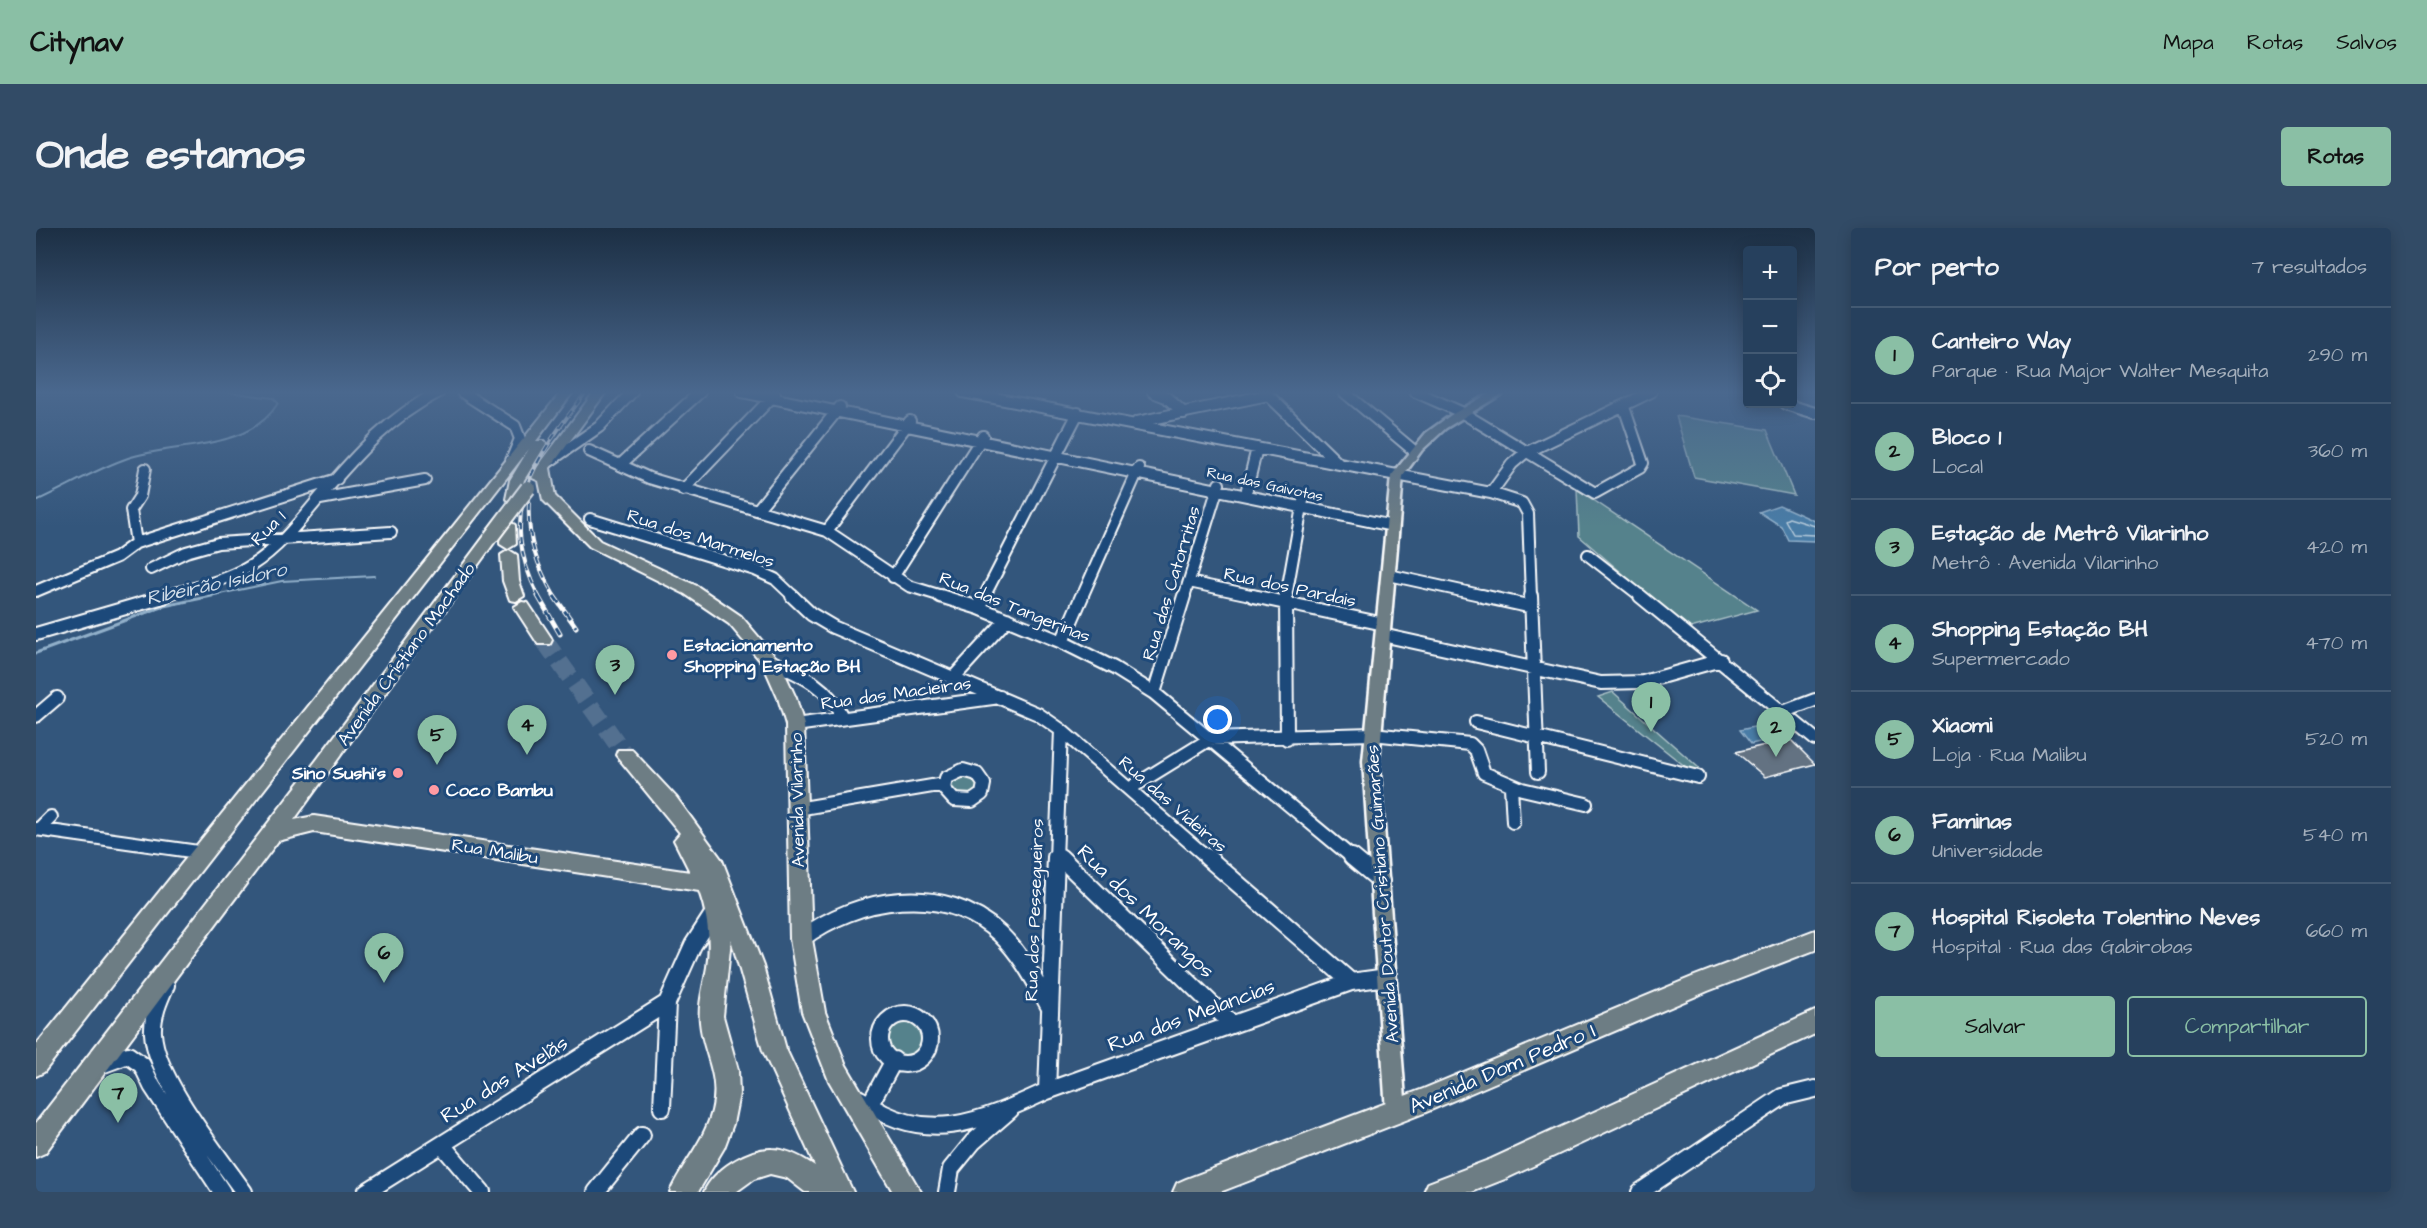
<!DOCTYPE html>
<html lang="pt">
<meta charset="utf-8">
<style>
:root{--surface:#26405d;--page:#324b66;--text:#f1f3f6;--muted:#a4afbc;--line:#425972;--accent:#8abfa5}
body{margin:0;font-family:"Architects Daughter",sans-serif;background:var(--page);color:var(--text)}
.controls{position:absolute;right:18px;top:18px;display:grid;overflow:hidden;border-radius:6px;box-shadow:0 3px 15px #0003}
.controls button{width:54px;height:54px;display:grid;place-items:center;padding:0;border:0;border-bottom:2px solid var(--line);background:var(--surface);color:var(--text);font:30px sans-serif}
.you{position:absolute;left:1182px;top:492px;width:21px;height:21px;margin:-15px;border:4px solid #fff;border-radius:50%;background:#1a73e8;box-shadow:0 0 0 9px #1a73e833}
.badge{display:grid;place-items:center;width:39px;height:39px;border-radius:50%;background:var(--accent);color:#111;font-size:20px;font-weight:700}
.pin{position:absolute;translate:-50% -50px;filter:drop-shadow(0 2px 3px #0008)}
.pin::after{content:'';position:absolute;top:32px;width:21px;height:18px;background:inherit;clip-path:polygon(0 0,100% 0,50% 100%)}
.list{margin:0;padding:0;list-style:none}
h2{display:flex;justify-content:space-between;align-items:center;height:78px;margin:0;padding:0 24px;font-size:26px}
h2 small{font-size:20px;font-weight:400;color:var(--muted)}
.list li{display:grid;grid-template-columns:39px 1fr auto;gap:18px;align-items:center;box-sizing:border-box;height:96px;padding:0 24px;border-top:2px solid var(--line)}
.list b{display:block;font-size:22px;white-space:nowrap}
.list p{margin:0;font-size:20px;white-space:nowrap;color:var(--muted)}
.list em{font-size:20px;font-style:normal;color:var(--muted)}
.actions{display:flex;gap:12px;padding:18px 24px}
.actions a{flex:1;padding:14px 0;border:2px solid var(--accent);border-radius:6px;text-align:center;font-size:21px;color:var(--accent)}
.actions .main{background:var(--accent);color:#111}
.icon{flex:none;width:33px;height:33px;fill:none;stroke:currentColor;stroke-width:2;stroke-linecap:round;stroke-linejoin:round}
.map{position:relative;flex:none;width:1779px;height:964px;overflow:hidden;border-radius:6px}
header{display:flex;align-items:center;gap:36px;box-sizing:border-box;height:84px;padding:0 30px;background:var(--accent);color:#111}
header strong{font-size:28px}
nav{display:flex;gap:33px;margin-inline-start:auto;font-size:21px}
.intro{display:flex;align-items:center;justify-content:space-between;box-sizing:border-box;height:144px;padding:0 36px}
h1{margin:0;font-size:42px}
.button{padding:15px 27px;border-radius:6px;background:var(--accent);color:#111;font-size:21px;font-weight:700}
main{display:flex;gap:36px;padding:0 36px}
aside{flex:1;background:var(--surface);border-radius:6px;box-shadow:0 3px 15px #0003}
.map>svg:first-child{display:block}
.green{fill:#55828c;stroke:#aac0c6;stroke-width:1.5}
.water{fill:#497ca6;stroke:#92b0ca;stroke-width:1.5}
.lines{fill:none;stroke-linecap:round;stroke-linejoin:round}
.shore{stroke:#b6cbdb;stroke-width:1.5}
.stream-far1{stroke:#92b0ca;stroke-width:2}
.stream{stroke:#92b0ca;stroke-width:3}
.building{fill:#637282;stroke:#fff;stroke-width:1.5}
.highway-tunnel{stroke:#526f90;stroke-width:18;stroke-dasharray:18 9;stroke-linecap:butt}
.minor-far2-casing{stroke:#fff;stroke-width:14}
.minor-far1-casing{stroke:#fff;stroke-width:16}
.minor-casing{stroke:#fff;stroke-width:20}
.major-casing{stroke:#fff;stroke-width:5}
.highway-casing{stroke:#fff;stroke-width:4}
.minor-far2{stroke:#1f4a7a;stroke-width:10}
.minor-far1{stroke:#1f4a7a;stroke-width:12}
.minor{stroke:#1f4a7a;stroke-width:16}
.major{fill:#6d7d84;fill-rule:evenodd}
.highway{fill:#6d7d84;fill-rule:evenodd}
.tram{stroke:#fff;stroke-width:1.5}
.rail-far1-casing{stroke:#fff;stroke-width:4}
.rail-casing{stroke:#fff;stroke-width:5}
.rail-far1{stroke:#1f4a7a;stroke-width:2;stroke-dasharray:7;stroke-linecap:butt}
.rail{stroke:#1f4a7a;stroke-width:3;stroke-dasharray:9;stroke-linecap:butt}
.highway-bridge-casing{stroke:#fff;stroke-width:18;stroke-linecap:butt}
.highway-bridge{stroke:#6d7d84;stroke-width:14}
.poi-dot{fill:#ff9aa2;stroke:#1f4a7a;stroke-width:2}
.labels{text-anchor:middle;stroke-width:6;stroke-linejoin:round;paint-order:stroke}
.far-street-label{font-size:15px;fill:#fff;stroke:#1f4a7a}
.street-label{font-size:18px;fill:#fff;stroke:#1f4a7a}
.poi-label{font-size:18px;font-weight:bold;fill:#fff;stroke:#1f4a7a;text-anchor:start}
.water-label{font-size:20px;font-style:italic;fill:#d2dee9;stroke:#1f4a7a}
.near-street-label{font-size:21px;fill:#fff;stroke:#1f4a7a}
</style>
<header>
<strong>Citynav</strong>
<nav><a>Mapa</a><a>Rotas</a><a>Salvos</a></nav>
</header>
<div class="intro"><h1>Onde estamos</h1><a class="button">Rotas</a></div>
<main>
<div class="map">
<svg width="1779" height="964" viewBox="0 0 1779 964">
<rect width="100%" height="100%" fill="#33567c"/>
<filter id="ink" filterUnits="userSpaceOnUse"><feTurbulence type="fractalNoise" baseFrequency=".0167" numOctaves="2"/><feDisplacementMap in="SourceGraphic" scale="12" xChannelSelector="R" yChannelSelector="G"/><feConvolveMatrix kernelMatrix="1 2 1 2 8 2 1 2 1" color-interpolation-filters="sRGB"/></filter>
<g filter="url(#ink)">
<!-- green -->
<path class="green" d="M1640 188 1731 202 1758 267 1658 249Z
M1541 261 1721 382 1651 401 1543 308Z
M1577 464 1663 540 1655 543 1562 469Z
M926 545 943 554 939 567 927 570 915 564 913 554Z
M850 810a19 19 0 1 1 38 0a19 19 0 1 1-38 0Z"/>
<!-- water -->
<path class="water" d="M1743 277 1779 293V313L1752 312 1745 298 1723 284Z
M1731 496 1746 509 1715 516 1704 502Z"/>
<g class="lines">
<!-- shore -->
<path class="shore" d="M1779 298 1753 290 1749 292 1757 306 1779 307"/>
<!-- stream-far1 -->
<path class="stream-far1" d="M0 273C31 259 60 241 92 230 140 214 213 224 242 175L237 170 193 164
M169 369 246 353 338 348"/>
<!-- stream -->
<path class="stream" d="M0 425 128 378 176 368"/>
</g>
<!-- building -->
<path class="building" d="M1754 511 1779 536 1729 549 1700 524Z"/>
<g class="lines">
<!-- highway-tunnel -->
<path class="highway-tunnel" d="M508 412 589 527"/>
<defs>
<path id="minor-far2" d="M426 164 479 198 484 211 475 233
M706 164 1357 298
M927 164 1455 265 1486 275 1492 286 1495 369
M1117 164 1130 169 1148 185
M1229 164 1303 236
M1308 164 1377 222
M1380 164 1425 184 1559 265 1604 240 1607 235 1588 179
M1749 176 1779 185
M1101 194 1232 167
M553 223 613 250 791 303 873 358 909 369
M514 233 563 199 596 164
M584 237 664 164
M1211 261 1221 220
M647 262 739 166
M1455 265 1476 236 1489 225 1615 164
M284 271 389 252
M722 281 804 179
M554 291 719 342 739 351 758 369
M791 303 874 193
M100 315 95 282 104 268 109 241
M1552 327 1606 369
M115 341 150 324 182 315 355 304
M1353 347 1453 369
M857 349 947 208
M1153 354 1224 369
M0 363 81 329 100 315 301 251
M126 369C156 360 189 354 216 337 243 320 264 293 284 269 320 227 353 189 403 164
M948 369 1042 185
M1046 369 1103 240
M1148 369 1183 256
M1250 369 1267 273"/>
<path id="minor-far1" d="M756 368 775 386 797 399 1002 486 1025 502 1173 631
M904 368 943 380 1026 414 1078 440 1118 465 1318 631
M1217 368 1348 396
M1250 368 1251 511
M1446 368 1496 379
M1495 368 1502 544
M1604 368 1779 511
M943 380 949 368
M0 406 131 368
M1346 407 1565 455 1607 454 1685 432
M1026 414 1046 368
M734 433C765 447 791 457 806 489
M919 448 971 391
M1118 465 1148 368
M1747 484 1779 472
M0 488 21 470
M1440 494 1662 549
M759 497 964 469
M1174 511 1336 506 1434 516 1440 522 1448 545 1486 561 1550 576
M927 542 941 546 948 556 946 566 936 573 918 572 908 561 910 550Z
M1475 559 1477 594
M1093 561 1174 511
M761 581 908 556
M0 601 169 625
M3 601 15 589
M1020 625 1026 631
M1020 631 1025 502"/>
<path id="minor" d="M1024 629 1196 796
M1171 629 1315 754
M1316 629 1345 653
M765 711C821 669 908 653 964 706 985 726 999 753 1013 778
M130 757C123 772 116 788 117 805 119 850 182 927 208 964
M844 811a25 25 0 1 1 50 0a25 25 0 1 1-50 0Z
M68 836 92 827 106 837 116 858 186 964
M1011 863 1020 629
M824 871C890 919 944 894 1011 863L1315 754 1351 749
M833 878 858 832
M626 880 631 775 657 717 679 683
M406 917 446 964
M330 964 631 775
M560 964 606 907
M911 964 915 941 937 914 974 882
M1604 964 1746 869 1779 861"/>
<path id="major" d="M1456 164H1469L1410 200 1386 222 1367 248 1343 533 1370 884 1367 891 1360 894 1353 891 1350 884 1327 533 1355 248 1390 205 1415 187Z"/>
<path id="highway" d="M525 164H537L500 213H508L510 216 488 252 482 274 477 275 470 271 474 252 493 221 8 844 0 848V817Z
M558 164H570L514 240 519 268 564 313 661 358 705 388 743 433 760 470 768 497 776 711 789 784 810 837 885 964H857L793 853 766 784 754 711 750 497 742 470 727 436 693 396 649 366 554 319 507 272 503 253 494 249Z
M472 293 479 297 480 316 472 321 464 316 465 297Z
M455 304 460 306 463 309 460 312 258 592 278 588 654 644 638 612 644 605 580 527 582 522H596L640 569 686 632 727 738 750 821 817 964H769L751 950 734 946 718 951 700 964H668C677 942 712 920 736 921 752 921 767 930 779 938L727 823 695 711 687 788 702 842 703 866 697 896 688 920 662 964H634C646 936 668 914 676 883 685 847 667 827 664 794 662 776 668 757 671 739 675 713 672 688 663 663L278 604 242 613 9 925 0 929V895L280 533 450 306Z
M473 322 481 327 483 353 488 368 480 373 474 372 467 353 465 327Z
M486 374 492 375 514 408 516 412 514 416H502L478 379Z
M1779 702V722L1672 763 1388 885 1184 964H1137L1141 955 1150 951 1387 861 1656 749Z
M1779 783V806L1469 951 1436 964H1388L1392 955 1455 931Z"/>
</defs>
<!-- minor-far2 casing -->
<use href="#minor-far2" class="minor-far2-casing"/>
<!-- minor-far1 casing -->
<use href="#minor-far1" class="minor-far1-casing"/>
<!-- minor casing -->
<use href="#minor" class="minor-casing"/>
<!-- major casing -->
<use href="#major" class="major-casing"/>
<!-- highway casing -->
<use href="#highway" class="highway-casing"/>
<!-- minor-far2 -->
<use href="#minor-far2" class="minor-far2"/>
<!-- minor-far1 -->
<use href="#minor-far1" class="minor-far1"/>
<!-- minor -->
<use href="#minor" class="minor"/>
<!-- major -->
<use href="#major" class="major"/>
<!-- highway -->
<use href="#highway" class="highway"/>
<!-- tram -->
<path class="tram" d="M540 178 552 164"/>
<defs>
<path id="rail-far1" d="M493 275C491 310 501 339 519 369
M503 369C459 284 498 232 550 164"/>
<path id="rail" d="M502 368 524 406
M518 368 540 399"/>
</defs>
<!-- rail-far1 casing -->
<use href="#rail-far1" class="rail-far1-casing"/>
<!-- rail casing -->
<use href="#rail" class="rail-casing"/>
<!-- rail-far1 -->
<use href="#rail-far1" class="rail-far1"/>
<!-- rail -->
<use href="#rail" class="rail"/>
<defs>
<path id="highway-bridge" d="M455 309 492 260"/>
</defs>
<!-- highway-bridge casing -->
<use href="#highway-bridge" class="highway-bridge-casing"/>
<!-- highway-bridge -->
<use href="#highway-bridge" class="highway-bridge"/>
</g>
</g>
<!-- sky -->
<linearGradient id="sky" x2="0" y2="1"><stop stop-color="#1c2f44"/><stop offset="0.55" stop-color="#4a688e"/><stop offset="1" stop-color="#4a688e" stop-opacity="0"/></linearGradient>
<rect width="1779" height="299" fill="url(#sky)"/>
<!-- markers -->
<g class="poi-dot">
<circle cx="636" cy="427" r="6"/>
<circle cx="362" cy="545" r="6"/>
<circle cx="398" cy="562" r="6"/>
</g>
<g class="labels">
<!-- far-street labels -->
<g class="far-street-label">
<text transform="translate(1229 256) rotate(12)" y="5">Rua das Gaivotas</text>
</g>
<!-- street labels -->
<g class="street-label">
<text transform="translate(232 300) rotate(-45)" y="6">Rua 1</text>
<text transform="translate(665 310) rotate(18)" y="6">Rua dos Marmelos</text>
<text transform="translate(1135 355) rotate(-73)" y="6">Rua das Catorritas</text>
<text transform="translate(1254 359) rotate(12)" y="6">Rua dos Pardais</text>
<text transform="translate(979 379) rotate(22)" y="6">Rua das Tangerinas</text>
<text transform="translate(370 426) rotate(-54)" y="6">Avenida Cristiano Machado</text>
<text transform="translate(860 465) rotate(-8)" y="6">Rua das Macieiras</text>
<text transform="translate(761 572) rotate(-91)" y="6">Avenida Vilarinho</text>
<text transform="translate(1137 576) rotate(41)" y="6">Rua das Videiras</text>
<text transform="translate(459 623) rotate(9)" y="6">Rua Malibu</text>
<text transform="translate(1346 666) rotate(-94)" y="6">Avenida Doutor Cristiano Guimarães</text>
<text transform="translate(998 682) rotate(-88)" y="6">Rua dos Pessegueiros</text>
</g>
<!-- poi labels -->
<g class="poi-label">
<text x="648" y="423">Estacionamento<tspan x="648" dy="21">Shopping Estação BH</tspan></text>
<text x="350" y="551" text-anchor="end">Sino Sushi's</text>
<text x="410" y="568">Coco Bambu</text>
</g>
<!-- water labels -->
<g class="water-label">
<text transform="translate(180 355) rotate(-12)" y="7">Ribeirão Isidoro</text>
</g>
<!-- near-street labels -->
<g class="near-street-label">
<text transform="translate(1110 683) rotate(44)" y="7">Rua dos Morangos</text>
<text transform="translate(1155 787) rotate(-20)" y="7">Rua das Melancias</text>
<text transform="translate(1466 840) rotate(-23)" y="7">Avenida Dom Pedro I</text>
<text transform="translate(468 851) rotate(-32)" y="7">Rua das Avelãs</text>
</g>
</g>
</svg>
<div class="controls">
<button>+</button>
<button>−</button>
<button><svg class="icon" aria-label="locate" viewBox="0 0 24 24"><circle cx="12" cy="12" r="6"/><path d="M12 2v4M12 18v4M2 12h4M18 12h4"/></svg></button>
</div>
<div class="you"></div>
<div class="pin badge" style="left:1615px;top:504px">1</div>
<div class="pin badge" style="left:1740px;top:529px">2</div>
<div class="pin badge" style="left:579px;top:467px">3</div>
<div class="pin badge" style="left:491px;top:527px">4</div>
<div class="pin badge" style="left:401px;top:537px">5</div>
<div class="pin badge" style="left:348px;top:755px">6</div>
<div class="pin badge" style="left:82px;top:895px">7</div>
</div>
<aside>
<h2>Por perto<small>7 resultados</small></h2>
<ul class="list">
<li><span class="badge">1</span><div><b>Canteiro Way</b><p>Parque · Rua Major Walter Mesquita</p></div><em>290 m</em></li>
<li><span class="badge">2</span><div><b>Bloco 1</b><p>Local</p></div><em>360 m</em></li>
<li><span class="badge">3</span><div><b>Estação de Metrô Vilarinho</b><p>Metrô · Avenida Vilarinho</p></div><em>420 m</em></li>
<li><span class="badge">4</span><div><b>Shopping Estação BH</b><p>Supermercado</p></div><em>470 m</em></li>
<li><span class="badge">5</span><div><b>Xiaomi</b><p>Loja · Rua Malibu</p></div><em>520 m</em></li>
<li><span class="badge">6</span><div><b>Faminas</b><p>Universidade</p></div><em>540 m</em></li>
<li><span class="badge">7</span><div><b>Hospital Risoleta Tolentino Neves</b><p>Hospital · Rua das Gabirobas</p></div><em>660 m</em></li>
</ul>
<div class="actions"><a class="main">Salvar</a><a>Compartilhar</a></div>
</aside>
</main>
